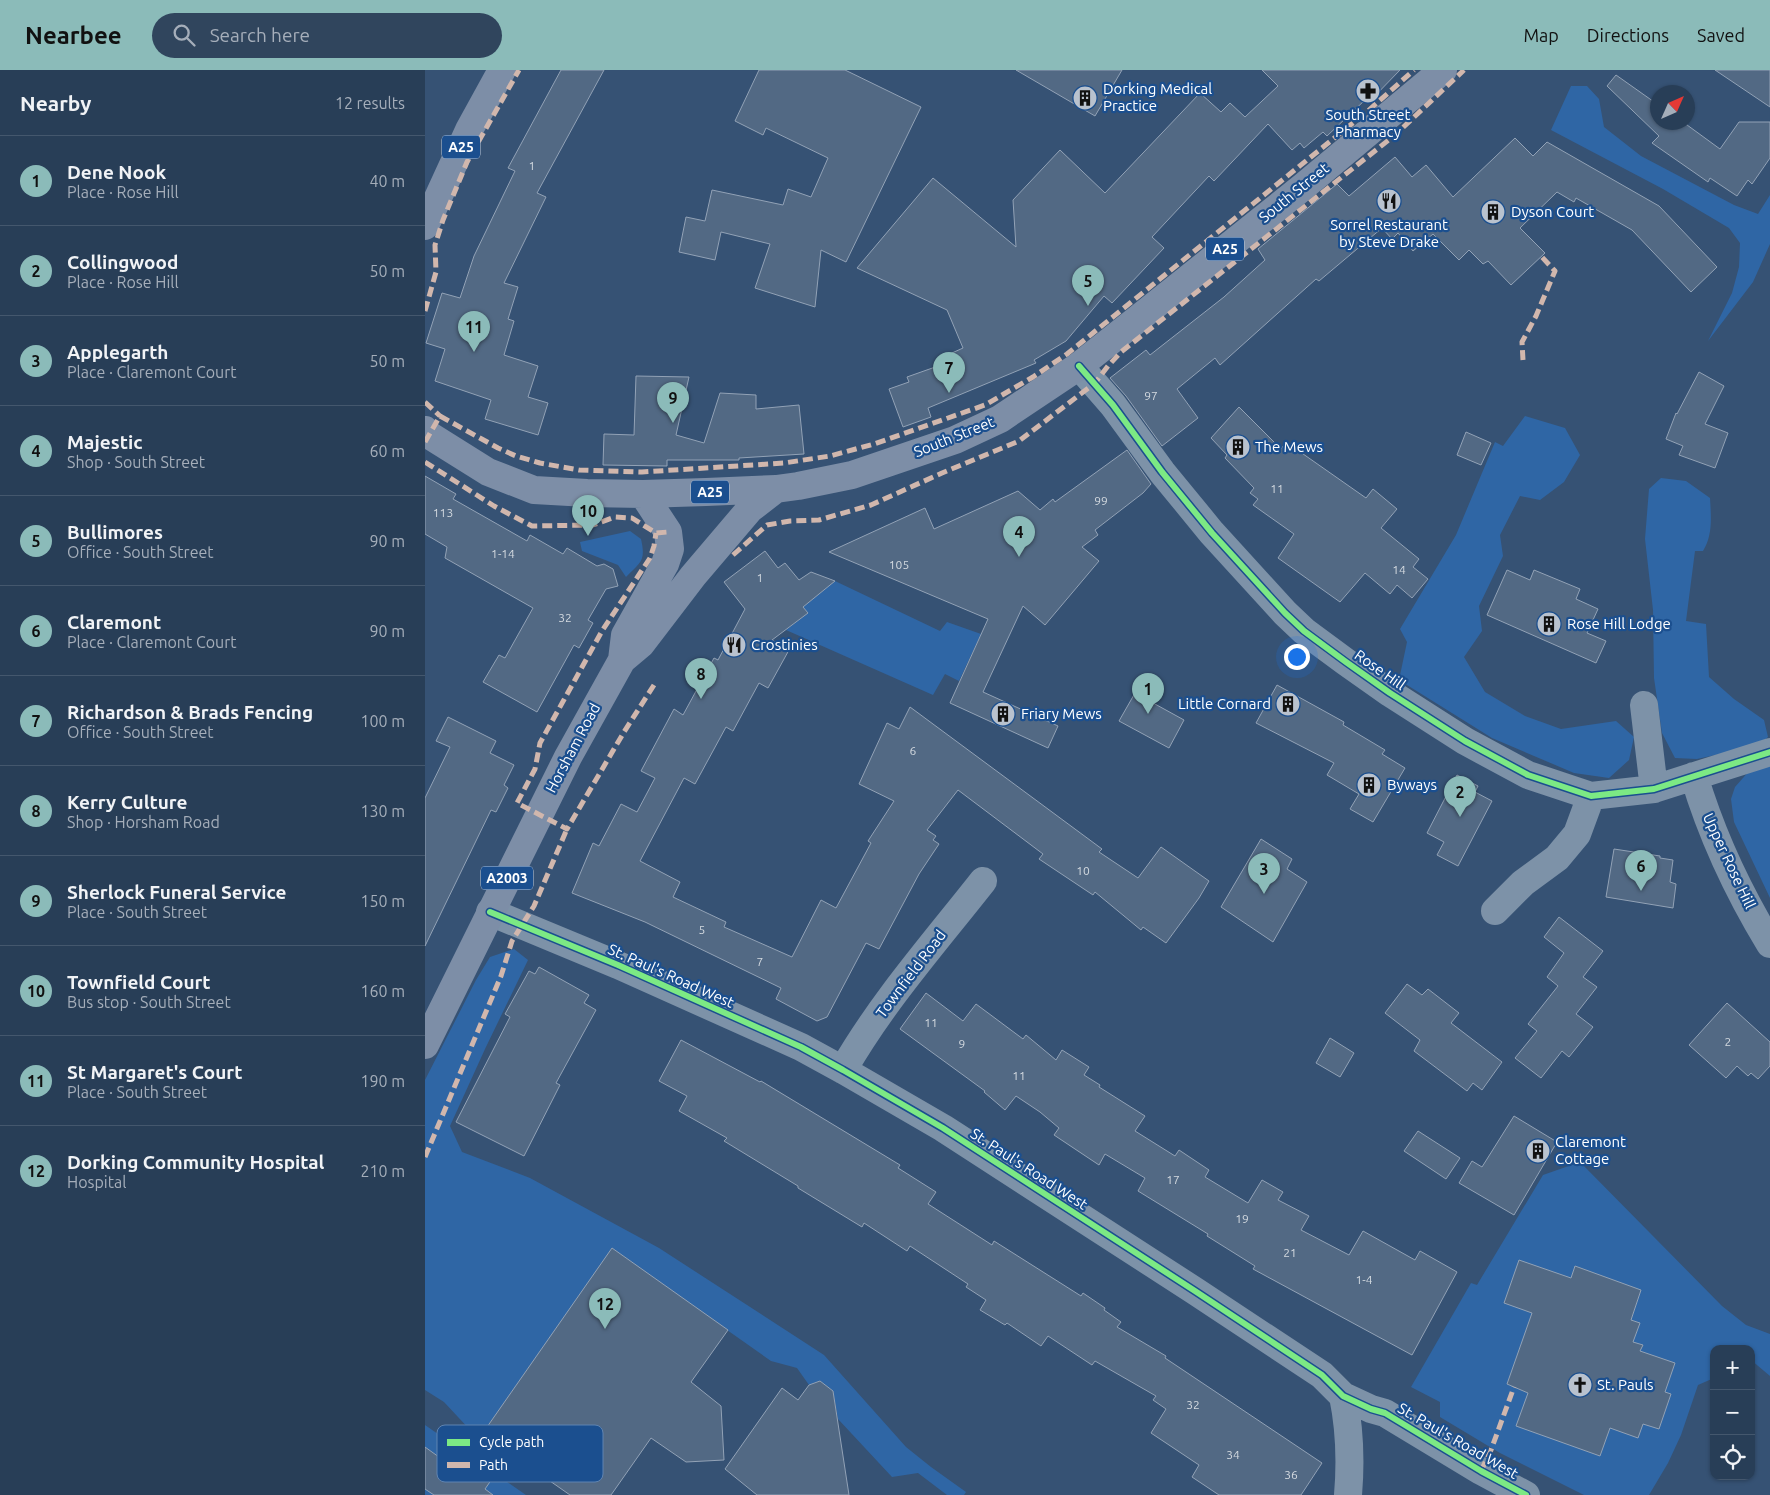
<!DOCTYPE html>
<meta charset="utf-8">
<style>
:root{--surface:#283e57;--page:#30455d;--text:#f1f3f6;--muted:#a5aeba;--line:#44576d;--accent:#8bbbb9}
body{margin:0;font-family:Ubuntu,sans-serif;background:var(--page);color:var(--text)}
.controls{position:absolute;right:15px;bottom:15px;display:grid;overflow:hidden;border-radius:10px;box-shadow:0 1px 4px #0004}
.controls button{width:45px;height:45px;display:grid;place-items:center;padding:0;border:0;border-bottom:1px solid var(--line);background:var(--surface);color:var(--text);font:25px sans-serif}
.compass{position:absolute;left:1225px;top:15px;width:45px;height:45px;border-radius:50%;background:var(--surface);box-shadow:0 1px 4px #0004;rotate:45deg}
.you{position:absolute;left:871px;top:586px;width:18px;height:18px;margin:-12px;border:4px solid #fff;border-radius:50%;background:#1a73e8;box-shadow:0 0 0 8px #1a73e833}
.badge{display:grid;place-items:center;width:32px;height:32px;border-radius:50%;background:var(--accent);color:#111;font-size:16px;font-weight:700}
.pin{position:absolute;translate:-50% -41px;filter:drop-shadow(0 1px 2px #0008)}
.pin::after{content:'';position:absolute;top:26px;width:18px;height:15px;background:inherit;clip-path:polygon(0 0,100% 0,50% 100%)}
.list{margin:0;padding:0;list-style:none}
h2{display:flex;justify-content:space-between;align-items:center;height:65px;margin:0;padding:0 20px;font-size:21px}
h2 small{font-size:16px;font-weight:400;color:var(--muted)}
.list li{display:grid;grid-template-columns:32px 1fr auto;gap:15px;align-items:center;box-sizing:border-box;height:90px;padding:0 20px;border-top:1px solid var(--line)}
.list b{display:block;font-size:19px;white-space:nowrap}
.list p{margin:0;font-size:16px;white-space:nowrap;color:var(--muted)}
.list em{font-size:16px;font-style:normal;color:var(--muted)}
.icon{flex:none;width:28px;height:28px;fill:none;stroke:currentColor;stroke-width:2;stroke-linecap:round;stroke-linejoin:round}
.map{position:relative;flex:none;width:1345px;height:1425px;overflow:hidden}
header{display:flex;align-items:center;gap:30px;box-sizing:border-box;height:70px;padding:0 25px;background:var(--accent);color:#111}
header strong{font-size:24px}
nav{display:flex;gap:28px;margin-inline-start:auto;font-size:18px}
.search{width:350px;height:45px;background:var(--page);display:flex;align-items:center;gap:12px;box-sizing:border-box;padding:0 18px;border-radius:28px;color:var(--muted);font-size:19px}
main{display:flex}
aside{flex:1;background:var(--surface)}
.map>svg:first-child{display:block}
.green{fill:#2f66a5}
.building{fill:#526984;stroke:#92a2b6}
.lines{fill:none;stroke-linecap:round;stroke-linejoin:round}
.street{stroke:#7d92a8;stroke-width:28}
.primary{stroke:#7d8ea7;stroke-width:28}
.quiet{stroke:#d1b7ad;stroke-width:5;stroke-dasharray:10 5;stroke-linecap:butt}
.cycleway-casing{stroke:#1b4f8f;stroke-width:9}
.cycleway{stroke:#7ce984;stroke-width:6}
.labels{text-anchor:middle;stroke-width:4.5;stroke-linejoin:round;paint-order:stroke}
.number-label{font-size:12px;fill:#d4dae0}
.shield{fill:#1b4f8f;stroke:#bbcadd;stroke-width:1}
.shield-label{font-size:14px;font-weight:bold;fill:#fff}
.poi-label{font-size:15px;fill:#fff;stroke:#1b4f8f;text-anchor:start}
.street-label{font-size:15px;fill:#fff;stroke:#1b4f8f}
.key{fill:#1b4f8f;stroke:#5f84b1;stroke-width:1}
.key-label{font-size:14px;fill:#fff}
</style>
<header>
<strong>Nearbee</strong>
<div class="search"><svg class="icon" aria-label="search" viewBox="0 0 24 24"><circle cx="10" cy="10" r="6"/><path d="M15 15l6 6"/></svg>Search here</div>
<nav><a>Map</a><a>Directions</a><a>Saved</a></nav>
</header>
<main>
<aside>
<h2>Nearby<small>12 results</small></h2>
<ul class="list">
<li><span class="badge">1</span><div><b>Dene Nook</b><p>Place · Rose Hill</p></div><em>40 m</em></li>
<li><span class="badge">2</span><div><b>Collingwood</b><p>Place · Rose Hill</p></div><em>50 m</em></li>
<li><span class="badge">3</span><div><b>Applegarth</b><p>Place · Claremont Court</p></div><em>50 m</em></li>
<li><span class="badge">4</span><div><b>Majestic</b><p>Shop · South Street</p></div><em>60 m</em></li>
<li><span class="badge">5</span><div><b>Bullimores</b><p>Office · South Street</p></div><em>90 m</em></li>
<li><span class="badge">6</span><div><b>Claremont</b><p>Place · Claremont Court</p></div><em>90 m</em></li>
<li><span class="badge">7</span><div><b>Richardson &amp; Brads Fencing</b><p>Office · South Street</p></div><em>100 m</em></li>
<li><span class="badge">8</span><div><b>Kerry Culture</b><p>Shop · Horsham Road</p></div><em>130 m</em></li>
<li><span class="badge">9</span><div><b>Sherlock Funeral Service</b><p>Place · South Street</p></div><em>150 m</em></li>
<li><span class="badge">10</span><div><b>Townfield Court</b><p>Bus stop · South Street</p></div><em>160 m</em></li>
<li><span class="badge">11</span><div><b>St Margaret's Court</b><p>Place · South Street</p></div><em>190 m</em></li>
<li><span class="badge">12</span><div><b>Dorking Community Hospital</b><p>Hospital</p></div><em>210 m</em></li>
</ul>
</aside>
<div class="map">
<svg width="1345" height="1425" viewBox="0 0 1345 1425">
<rect width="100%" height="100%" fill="#365274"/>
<!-- green -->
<path class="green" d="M1146 16H1162L1174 29 1179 57 1216 86 1309 135 1333 144 1345 125V174L1328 212 1283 271 1307 223 1314 197 1315 173 1304 158 1238 119 1126 60Z
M1100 346 1140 358 1155 385 1139 412 1115 430 1095 426 1075 465 1078 486 1054 536 1057 561 1039 587 1060 622 1100 646 1136 659 1191 651 1209 667 1204 690 1184 708 1149 703 1067 668 974 610 982 572 975 559 1031 465 1070 372 1078 376Z
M1236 408 1261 411 1285 428C1286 447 1288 465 1278 481H1270L1261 551 1281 554 1284 607 1309 629 1339 650 1343 667 1332 676 1272 689 1250 688 1237 663 1229 608 1228 540 1220 469 1224 419Z
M205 461 216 469C221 491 216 492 201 507L193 495 157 481 155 472Z
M410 511 515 561 522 552 556 564 534 611 520 604 508 625 361 560 383 543 378 537Z
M1345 695V828L1309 752 1306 729 1310 717 1325 700Z
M89 879 103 890 60 979 25 1056 37 1082 105 1108 234 1178 399 1285 481 1377 506 1397 541 1422 539 1425H522L493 1403 467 1407 413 1349 408 1321 395 1311 384 1315 372 1298 346 1291 187 1179 57 1364 47 1362 19 1332 0 1320V1010L51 910 65 887Z
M1155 1092 1297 1236 1321 1255 1345 1264V1306L1326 1290V1279H1289V1308L1273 1315 1256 1365 1243 1393 1224 1425H1159L1075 1383 1015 1347V1332L986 1317 1046 1213 1052 1215 1118 1105Z
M0 1355 101 1425H0Z"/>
<!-- building -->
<path class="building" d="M136 0H179L112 123 121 127 79 213 93 217 83 249 89 251 79 285 113 296 103 327 123 333 113 365 60 349 66 330 10 311 20 279 1 273 17 223 35 228 49 186 90 101 83 98Z
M334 0H420L496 37 421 192 396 180 390 237 330 218 345 174 296 162 290 190 254 182 261 147 280 151 287 120 358 135 363 119 386 127 403 88 341 58 338 65 310 51Z
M591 0H697L670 46Z
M837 0H975L944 32 941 29 902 66 898 62 879 78 875 73 867 80 843 54 789 111 784 106 727 167 739 178 687 233 679 226 641 271 609 290 611 293 503 338 506 347 478 357 464 319 484 312 482 307 530 290 527 283 538 278 522 240 432 198 508 108 591 177 588 130 635 80 680 123 775 23 796 42 805 33 820 47 853 16Z
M1290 0H1345V37Z
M1191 5 1232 34V52H1258L1295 79 1314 52H1345V88L1327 114 1323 110 1312 126 1285 108 1283 112 1227 73 1234 66 1182 16Z
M1090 68 1108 86 1122 72 1234 136 1292 197 1266 222 1207 160 1151 128 1149 132 1132 122 1095 158 1120 183 1086 215 1063 191 1058 194 1044 180 1034 190 1008 164 988 181 973 163 967 169 957 158 894 211 891 209 795 295 790 288 752 319 773 348 737 376 701 326 685 308 721 280 725 285 799 227 840 190 833 179 912 114 924 126 970 87 987 107 1001 95 1028 127Z
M1274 302 1299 316 1280 354 1303 363 1290 398 1254 385 1258 376 1241 369 1251 343 1252 344Z
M211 306 264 307 251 365 279 373 295 323 331 325V339L374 335 379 384 314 388V390H242V396L178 395 179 364 209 365Z
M814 337 856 379 861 372 941 428 948 419 972 439 956 458 994 489 988 497 1003 509 987 528 972 515 965 524 940 503 915 532 853 488 869 464 828 435 833 429 825 423 829 418 800 388 802 385 786 368Z
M1041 362 1066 373 1056 395 1032 385Z
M702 380 726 414 718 423 670 460 673 465 657 477 674 491 620 555 598 536 558 622 633 656 623 678 525 633 563 549 404 482 500 438 509 459 593 421 615 440 628 429 630 432Z
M0 406 31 424 28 429 102 471 105 465 138 484 142 478 172 496 179 494 188 499 193 516 181 519 163 550 168 553 154 578 149 575 112 642 58 612 74 585 80 588 108 538 20 488 22 477 0 464Z
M340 481 353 498 360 493 374 510 386 502 410 511 378 537 383 543 347 570 364 580 343 618 334 613 308 661 301 657 270 714 259 708 215 791 255 812 248 827 301 852 299 857 367 887 396 830 411 838 446 773 443 771 469 731 434 714 462 653 474 659 485 637 677 779 674 782 713 808 736 777 784 811 774 828 741 873 718 857 716 860 670 822 668 825 614 789 618 784 533 720 502 760 511 766 508 770 514 774 494 804 454 879 441 873 402 947 392 951 351 929 356 918 220 852 147 823 168 773 174 776 196 734 212 742 230 708 216 701 249 639 258 645 289 588 293 590 320 539 299 512Z
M1082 500 1105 510 1109 500 1155 519 1151 529 1173 539 1162 563 1181 571 1171 593 1062 545Z
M852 615 919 652 918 655 960 680 957 684 980 698 948 752 925 739 934 724 902 705 909 693 831 653Z
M710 623 759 650 744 678 694 651Z
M23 647 71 671 65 683 89 695 79 715 83 718 71 742 66 740 0 876V728L25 677 11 671Z
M1032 705 1053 716 1050 722 1067 731 1033 796 1012 785 1019 772 1002 763Z
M836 769 867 789 862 799 882 812 848 872 796 837Z
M1189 779 1235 786V788L1248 790 1245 812 1251 814 1248 838 1181 827Z
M1134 847 1178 881 1158 907 1172 917 1151 944 1168 957 1144 987 1137 981 1116 1008 1090 988 1112 961 1103 954 1133 916 1122 907 1139 883 1119 867Z
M114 897 164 925 159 933 171 940 131 1013 135 1015 99 1086 31 1052 85 947 80 944 104 901 110 904Z
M982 914 997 925 1003 919 1034 943 1026 953 1077 992 1057 1020 1048 1013 1042 1021 989 981 995 970 960 943Z
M501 923 538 951 551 934 598 969 601 965 631 990 637 980 664 997 659 1005 675 1015 674 1017 720 1046 710 1061 750 1086 754 1080 784 1100 780 1107 823 1133 837 1110 858 1122 853 1130 884 1146 876 1160 924 1185 938 1161 990 1190 995 1181 1032 1202 987 1285 828 1199 830 1196 782 1166 783 1164 713 1121 720 1108 680 1084 674 1095 629 1065 634 1058 615 1042 591 1026 580 1040 559 1022 560 1021 475 959Z
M1302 933 1345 972V996L1333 1009 1326 1003 1323 1006 1312 996 1301 1008 1264 975Z
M905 968 929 983 915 1007 891 993Z
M256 970 335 1012 336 1011 475 1095 473 1098 511 1122 503 1134 567 1175 569 1171 656 1226 658 1223 680 1238 679 1240 696 1252 692 1257 741 1286 740 1288 897 1393 876 1425H794L767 1407 774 1395 726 1363 741 1339 728 1330 731 1326 670 1291 667 1295 623 1266 616 1276 582 1253 580 1255 555 1240 561 1230 541 1217 543 1214 485 1176 482 1181 439 1153 437 1157 373 1118V1116L299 1071 302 1068 254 1041 262 1026 234 1011Z
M1089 1046 1132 1072 1089 1145 1034 1113 1047 1091 1057 1097Z
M993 1061 1035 1088 1021 1109 979 1081Z
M187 1178 303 1260 266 1312 296 1336 299 1390 261 1392 226 1368 186 1425H145L85 1383 60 1419 68 1425H9L0 1419V1377L32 1400Z
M1094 1190 1146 1208 1150 1196 1216 1220 1206 1250 1215 1253 1208 1272 1218 1275 1215 1281 1250 1293 1240 1322 1246 1324 1234 1359 1218 1354 1213 1368 1185 1358 1175 1386 1091 1356 1103 1323 1082 1314 1107 1243 1079 1233Z
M395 1311 408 1321 424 1425H332L300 1399 357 1318 373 1330 384 1315Z"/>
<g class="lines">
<!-- street -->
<path class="street" d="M654 296 688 335 737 402 787 463 860 543 879 561 921 592 965 623 1040 671 1103 705 1166 726 1229 719 1345 682
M1219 635 1229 719
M1269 706C1286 763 1314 823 1345 874
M1070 841 1098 813 1132 788 1152 764 1166 726
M65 842 193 895 376 977 418 1000 518 1058 770 1221 897 1305 918 1326 946 1339 960 1343 1056 1401 1101 1425
M418 1000C457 932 510 872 558 811
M918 1326C925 1360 926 1390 923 1425"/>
<!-- primary -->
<path class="primary" d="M0 156 44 60 77 0
M0 360 4 365 63 402 109 420 162 423 218 424 281 422 351 419 373 416 427 405 530 370 575 349 654 296 879 116 1018 0
M197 590 200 565 240 494 245 479 243 462 218 424
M0 975 143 687 197 590 216 574 268 506 325 439 351 419"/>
<!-- quiet -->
<path class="quiet" d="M0 241 11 202 10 175 18 150 42 92 94 0
M1098 290 1097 272 1111 246 1130 201 1116 186
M0 332 15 346
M0 372 15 346 73 378 91 386 115 393 154 400 217 402 359 393 405 386 449 374 560 335 608 307 642 284 944 40 989 0
M0 392 69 436 107 456 168 455 190 447 207 448 231 463 243 462
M308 485 342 455 365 451 394 450 446 435 517 403 594 371 670 313 683 296 696 282 970 65 1039 0
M229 615 199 662 142 759 92 733 110 699 115 673 177 561 225 488 229 476 231 463
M0 1087 76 906 87 871 109 836 142 759
M1056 1401 1066 1380 1089 1317"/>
<defs>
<path id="cycleway" d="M654 296 688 335 737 402 787 463 860 543 879 561 921 592 965 623 1040 671 1103 705 1166 726 1229 719 1345 682
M65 842 193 895 376 977 418 1000 518 1058 770 1221 897 1305 918 1326 946 1339 960 1343 1056 1401 1101 1425"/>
</defs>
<!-- cycleway casing -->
<use href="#cycleway" class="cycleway-casing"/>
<!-- cycleway -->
<use href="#cycleway" class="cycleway"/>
</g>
<!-- icons -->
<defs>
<symbol id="pharmacy-disc" viewBox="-11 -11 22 22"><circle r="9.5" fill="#b9c2ce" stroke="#1b4f8f"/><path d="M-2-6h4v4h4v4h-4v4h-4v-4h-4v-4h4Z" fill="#111"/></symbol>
<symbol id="building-disc" viewBox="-11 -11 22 22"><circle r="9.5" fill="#b9c2ce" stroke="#1b4f8f"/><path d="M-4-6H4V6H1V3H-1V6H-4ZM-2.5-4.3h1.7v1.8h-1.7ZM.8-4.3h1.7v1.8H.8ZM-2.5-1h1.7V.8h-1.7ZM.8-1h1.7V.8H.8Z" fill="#111"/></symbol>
<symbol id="restaurant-disc" viewBox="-11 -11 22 22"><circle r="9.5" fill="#b9c2ce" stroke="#1b4f8f"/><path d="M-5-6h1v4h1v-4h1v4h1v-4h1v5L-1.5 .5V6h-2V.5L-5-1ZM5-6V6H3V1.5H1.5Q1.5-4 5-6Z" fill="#111"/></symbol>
<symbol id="church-disc" viewBox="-11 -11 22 22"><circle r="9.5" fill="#b9c2ce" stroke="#1b4f8f"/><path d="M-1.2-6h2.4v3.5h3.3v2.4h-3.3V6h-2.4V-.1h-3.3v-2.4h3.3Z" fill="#111"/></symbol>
</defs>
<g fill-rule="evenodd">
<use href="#pharmacy-disc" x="929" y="7" width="28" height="28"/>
<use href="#building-disc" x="646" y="14" width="28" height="28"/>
<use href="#restaurant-disc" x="950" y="117" width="28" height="28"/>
<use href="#building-disc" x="1054" y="128" width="28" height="28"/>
<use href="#building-disc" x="799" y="363" width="28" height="28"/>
<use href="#building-disc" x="1110" y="540" width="28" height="28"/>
<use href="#restaurant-disc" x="295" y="561" width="28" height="28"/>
<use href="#building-disc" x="849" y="620" width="28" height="28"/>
<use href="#building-disc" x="564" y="630" width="28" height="28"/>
<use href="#building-disc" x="930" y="701" width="28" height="28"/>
<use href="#building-disc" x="1099" y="1067" width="28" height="28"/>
<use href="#church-disc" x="1141" y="1301" width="28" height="28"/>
</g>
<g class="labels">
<!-- number labels -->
<g class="number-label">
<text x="107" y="100">1</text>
<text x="726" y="330">97</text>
<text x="852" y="423">11</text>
<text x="676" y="435">99</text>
<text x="18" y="447">113</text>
<text x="78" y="488">1-14</text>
<text x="474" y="499">105</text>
<text x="974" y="504">14</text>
<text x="335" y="512">1</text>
<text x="140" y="552">32</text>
<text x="488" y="685">6</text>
<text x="658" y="805">10</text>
<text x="277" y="864">5</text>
<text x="335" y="896">7</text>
<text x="506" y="957">11</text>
<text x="1303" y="976">2</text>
<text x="537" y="978">9</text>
<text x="594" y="1010">11</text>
<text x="748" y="1114">17</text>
<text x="817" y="1153">19</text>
<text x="865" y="1187">21</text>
<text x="939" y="1214">1-4</text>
<text x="768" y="1339">32</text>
<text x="808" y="1389">34</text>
<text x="866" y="1409">36</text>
</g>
<!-- shield labels -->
<g class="shield">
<rect x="17" y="65.5" width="38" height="23" rx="4"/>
<rect x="781" y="167.5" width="38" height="23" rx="4"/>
<rect x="266" y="410.5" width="38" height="23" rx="4"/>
<rect x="56" y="796.5" width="52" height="23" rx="4"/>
</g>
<g class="shield-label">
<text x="36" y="82">A25</text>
<text x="800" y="184">A25</text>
<text x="285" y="427">A25</text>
<text x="82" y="813">A2003</text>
</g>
<!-- poi labels -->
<g class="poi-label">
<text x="678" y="24">Dorking Medical<tspan x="678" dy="17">Practice</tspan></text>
<text x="943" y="50" text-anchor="middle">South Street<tspan x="943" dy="17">Pharmacy</tspan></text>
<text x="1086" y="147">Dyson Court</text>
<text x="964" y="160" text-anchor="middle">Sorrel Restaurant<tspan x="964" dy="17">by Steve Drake</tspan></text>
<text x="830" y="382">The Mews</text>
<text x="1142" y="559">Rose Hill Lodge</text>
<text x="326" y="580">Crostinies</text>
<text x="846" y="639" text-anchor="end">Little Cornard</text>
<text x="596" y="649">Friary Mews</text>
<text x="962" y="720">Byways</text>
<text x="1130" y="1077">Claremont<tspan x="1130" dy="17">Cottage</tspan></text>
<text x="1172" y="1320">St. Pauls</text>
</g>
<!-- street labels -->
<g class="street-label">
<text transform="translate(869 123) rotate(-39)" y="5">South Street</text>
<text transform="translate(529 367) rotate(-22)" y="5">South Street</text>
<text transform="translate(955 600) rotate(35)" y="5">Rose Hill</text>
<text transform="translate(148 678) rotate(-62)" y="5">Horsham Road</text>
<text transform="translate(1304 791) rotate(65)" y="5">Upper Rose Hill</text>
<text transform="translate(486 904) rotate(-53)" y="5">Townfield Road</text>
<text transform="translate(246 906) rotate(24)" y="5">St. Paul's Road West</text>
<text transform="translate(604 1099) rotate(33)" y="5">St. Paul's Road West</text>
<text transform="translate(1033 1371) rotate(30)" y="5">St. Paul's Road West</text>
</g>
</g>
<!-- legend -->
<rect x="12" y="1355" width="166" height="57" rx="8" class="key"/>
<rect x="22" y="1369" width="23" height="7" fill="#7ce984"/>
<rect x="22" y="1392" width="23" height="6" fill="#d1b7ad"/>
<g class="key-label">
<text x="54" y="1377">Cycle path</text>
<text x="54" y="1400">Path</text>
</g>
</svg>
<div class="controls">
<button>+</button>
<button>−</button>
<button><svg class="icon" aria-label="locate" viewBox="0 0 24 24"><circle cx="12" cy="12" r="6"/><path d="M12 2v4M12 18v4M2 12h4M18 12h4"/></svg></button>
</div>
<svg class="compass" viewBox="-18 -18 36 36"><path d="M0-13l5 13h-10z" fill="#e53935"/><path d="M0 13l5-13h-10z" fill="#a5aeba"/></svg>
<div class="you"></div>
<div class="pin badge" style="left:723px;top:644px">1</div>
<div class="pin badge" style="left:1035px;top:747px">2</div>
<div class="pin badge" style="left:839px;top:824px">3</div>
<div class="pin badge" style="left:594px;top:487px">4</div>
<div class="pin badge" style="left:663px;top:236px">5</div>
<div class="pin badge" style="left:1216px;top:821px">6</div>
<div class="pin badge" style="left:524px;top:323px">7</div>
<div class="pin badge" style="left:276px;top:629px">8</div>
<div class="pin badge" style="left:248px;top:353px">9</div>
<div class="pin badge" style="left:163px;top:466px">10</div>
<div class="pin badge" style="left:49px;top:282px">11</div>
<div class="pin badge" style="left:180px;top:1259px">12</div>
</div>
</main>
